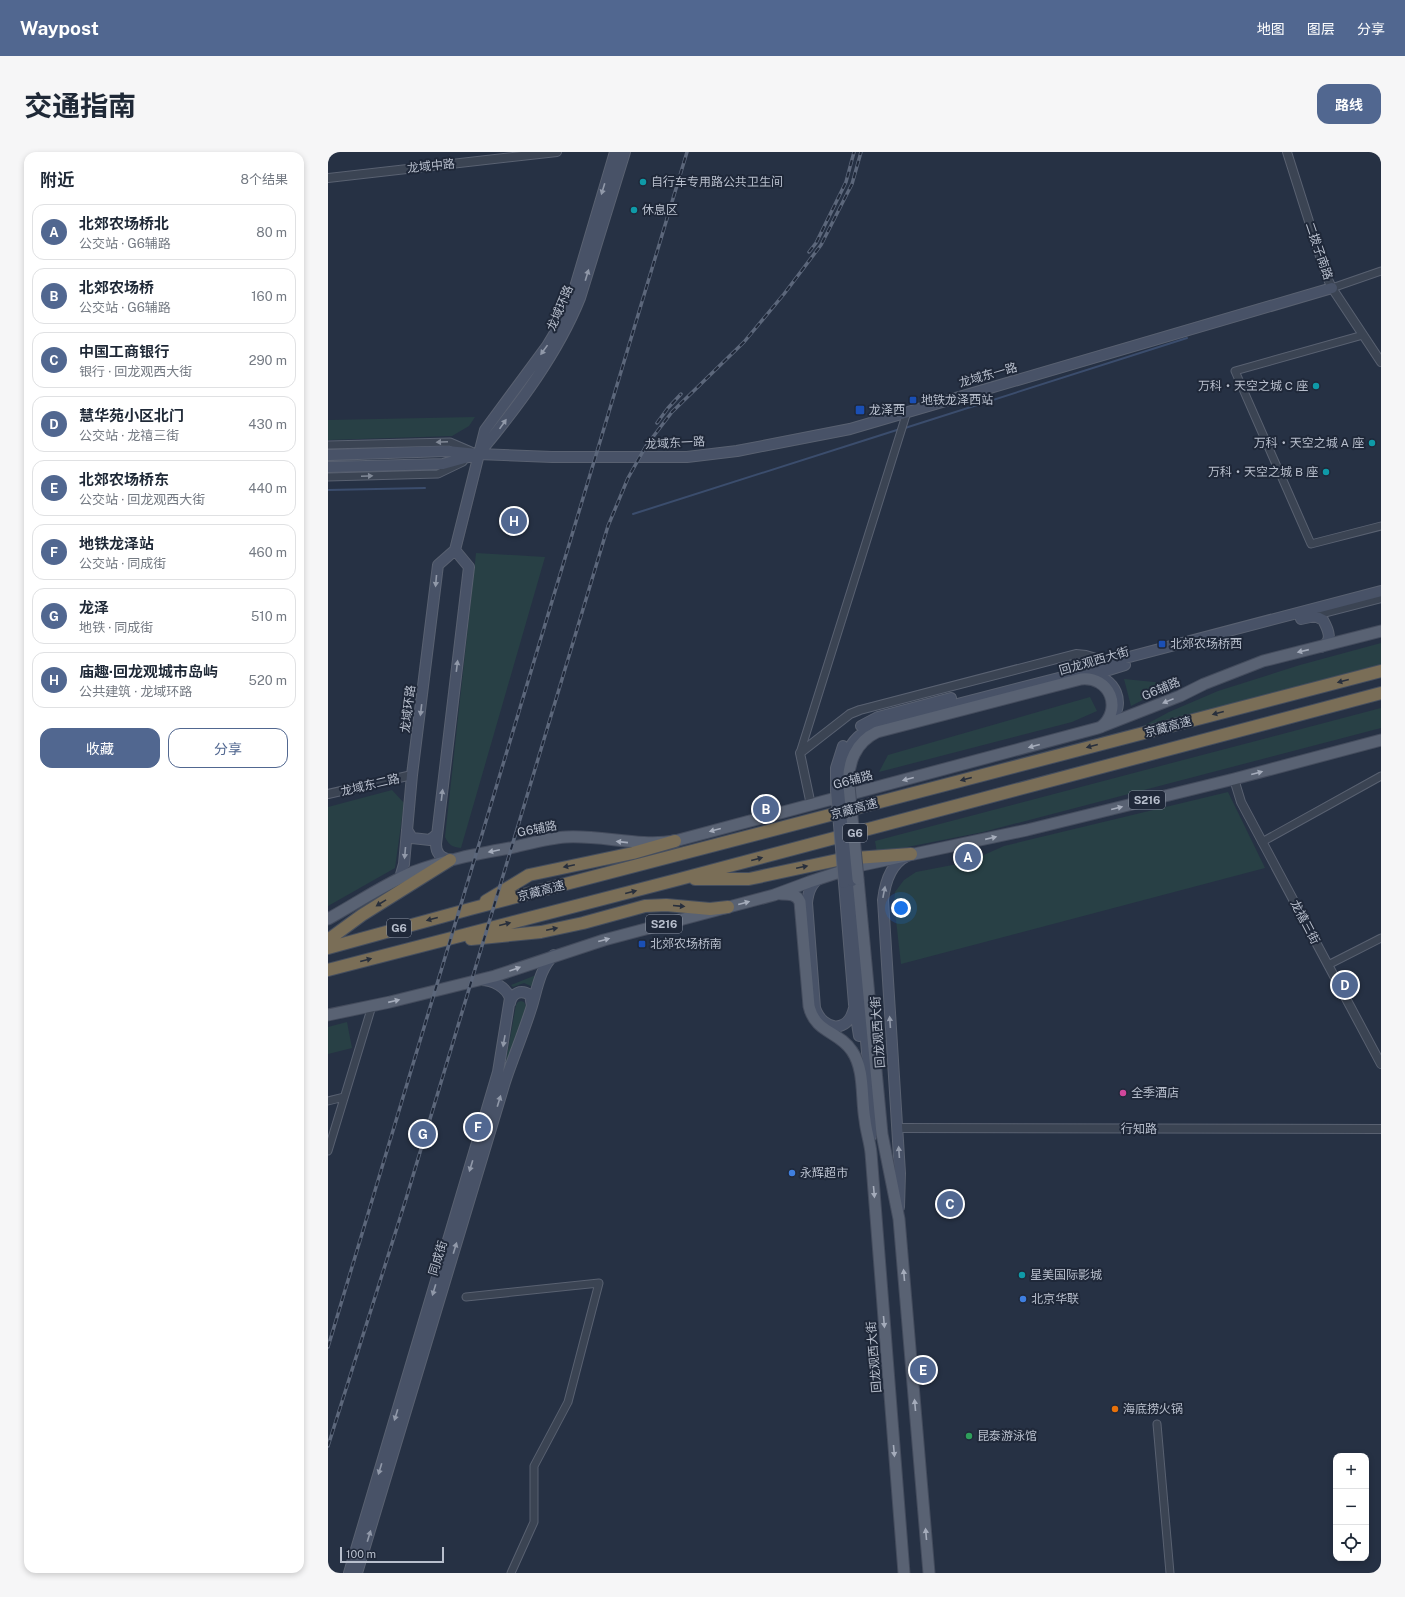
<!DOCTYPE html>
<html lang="zh">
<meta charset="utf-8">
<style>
:root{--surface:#fff;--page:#f6f6f7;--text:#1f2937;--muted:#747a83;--line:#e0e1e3;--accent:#516790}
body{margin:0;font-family:"Public Sans","Noto Sans SC",sans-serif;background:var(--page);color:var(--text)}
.controls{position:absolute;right:12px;bottom:12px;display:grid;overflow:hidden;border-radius:8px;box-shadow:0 2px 6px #0003}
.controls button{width:36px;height:36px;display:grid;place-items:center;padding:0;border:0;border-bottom:1px solid var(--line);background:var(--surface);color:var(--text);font:20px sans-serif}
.scale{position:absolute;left:12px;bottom:10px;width:104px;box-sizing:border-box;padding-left:4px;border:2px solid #b8bfcd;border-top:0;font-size:11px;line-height:14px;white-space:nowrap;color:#b8bfcd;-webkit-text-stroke:3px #1f2839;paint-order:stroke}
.you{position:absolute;left:573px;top:756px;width:14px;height:14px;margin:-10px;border:3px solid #fff;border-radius:50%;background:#1a73e8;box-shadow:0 0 0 6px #1a73e833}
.badge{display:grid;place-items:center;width:26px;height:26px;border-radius:50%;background:var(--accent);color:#fff;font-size:13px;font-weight:700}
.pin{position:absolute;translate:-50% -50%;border:2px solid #fff;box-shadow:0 1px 4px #0006}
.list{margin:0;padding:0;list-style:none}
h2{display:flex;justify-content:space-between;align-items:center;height:52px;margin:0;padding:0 16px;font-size:17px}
h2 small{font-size:13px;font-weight:400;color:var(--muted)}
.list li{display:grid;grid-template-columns:26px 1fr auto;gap:12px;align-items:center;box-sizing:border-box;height:56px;margin:0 8px 8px;padding:0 8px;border:1px solid var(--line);border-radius:12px}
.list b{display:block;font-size:15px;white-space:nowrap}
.list p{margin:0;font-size:13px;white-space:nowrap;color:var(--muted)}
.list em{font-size:13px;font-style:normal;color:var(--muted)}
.actions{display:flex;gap:8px;padding:12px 16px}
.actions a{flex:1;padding:9px 0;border:1px solid var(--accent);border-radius:12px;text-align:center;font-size:14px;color:var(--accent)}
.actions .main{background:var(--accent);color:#fff}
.icon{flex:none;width:22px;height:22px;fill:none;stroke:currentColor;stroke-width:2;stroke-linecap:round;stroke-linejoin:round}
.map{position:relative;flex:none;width:1053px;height:1421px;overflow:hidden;border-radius:12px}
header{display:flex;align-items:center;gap:24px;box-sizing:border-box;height:56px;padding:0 20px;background:var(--accent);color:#fff}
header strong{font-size:19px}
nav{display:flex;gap:22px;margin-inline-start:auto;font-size:14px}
.intro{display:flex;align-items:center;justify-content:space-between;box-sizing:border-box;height:96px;padding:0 24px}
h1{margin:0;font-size:28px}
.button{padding:10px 18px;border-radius:12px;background:var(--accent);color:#fff;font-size:14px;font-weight:700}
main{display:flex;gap:24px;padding:0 24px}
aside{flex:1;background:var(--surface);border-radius:12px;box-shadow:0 2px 6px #0003}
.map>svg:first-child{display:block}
.green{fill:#284045}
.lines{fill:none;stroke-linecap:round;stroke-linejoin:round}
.stream{stroke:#3b4d6d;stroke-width:2}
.minor-casing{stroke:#596171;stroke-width:9}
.tertiary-casing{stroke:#596171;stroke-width:10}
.secondary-casing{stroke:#596171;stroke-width:12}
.primary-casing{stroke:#444c5d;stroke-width:13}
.motorway-casing{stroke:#454e5e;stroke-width:14}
.minor{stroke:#3b4453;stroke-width:7}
.tertiary{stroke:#3b4453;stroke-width:8}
.secondary{stroke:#485267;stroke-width:10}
.primary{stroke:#596273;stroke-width:11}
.motorway{stroke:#7a6e57;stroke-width:12}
.rail-casing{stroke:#5c677b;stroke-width:3.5}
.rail{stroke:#1f2839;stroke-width:2;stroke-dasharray:6;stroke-linecap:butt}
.secondary-bridge-casing{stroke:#596171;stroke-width:12;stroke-linecap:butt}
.primary-bridge-casing{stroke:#444c5d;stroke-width:13;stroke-linecap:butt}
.secondary-bridge{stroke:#485267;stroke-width:10}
.primary-bridge{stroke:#596273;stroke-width:11}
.oneway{fill:#9199a9}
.oneway2{fill:#808896}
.oneway3{fill:#a5acbb}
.oneway4{fill:#282f3c}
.culture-dot{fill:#0f9aa8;stroke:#1f2839;stroke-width:1.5}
.transit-dot{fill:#1a4fb4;stroke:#1f2839;stroke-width:1.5}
.hotel-dot{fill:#d1479c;stroke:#1f2839;stroke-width:1.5}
.shop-dot{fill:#3f7fe0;stroke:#1f2839;stroke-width:1.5}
.food-dot{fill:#e8710a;stroke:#1f2839;stroke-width:1.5}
.leisure-dot{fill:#2e9e5b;stroke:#1f2839;stroke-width:1.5}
.labels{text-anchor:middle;stroke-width:4;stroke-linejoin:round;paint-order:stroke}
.shield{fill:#1f2839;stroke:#8a92a1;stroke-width:1}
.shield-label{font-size:11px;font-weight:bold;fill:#b8bfcd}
.street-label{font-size:12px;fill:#b8bfcd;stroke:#1f2839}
.poi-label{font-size:12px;fill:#b8bfcd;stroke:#1f2839;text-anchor:start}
</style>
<header>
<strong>Waypost</strong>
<nav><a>地图</a><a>图层</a><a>分享</a></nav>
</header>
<div class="intro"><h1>交通指南</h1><a class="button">路线</a></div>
<main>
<aside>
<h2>附近<small>8个结果</small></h2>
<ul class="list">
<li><span class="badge">A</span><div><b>北郊农场桥北</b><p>公交站 · G6辅路</p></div><em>80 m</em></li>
<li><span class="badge">B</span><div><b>北郊农场桥</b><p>公交站 · G6辅路</p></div><em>160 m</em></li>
<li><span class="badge">C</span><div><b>中国工商银行</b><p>银行 · 回龙观西大街</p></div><em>290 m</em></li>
<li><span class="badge">D</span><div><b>慧华苑小区北门</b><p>公交站 · 龙禧三街</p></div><em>430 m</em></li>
<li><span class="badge">E</span><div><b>北郊农场桥东</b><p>公交站 · 回龙观西大街</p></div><em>440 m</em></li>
<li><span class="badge">F</span><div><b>地铁龙泽站</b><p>公交站 · 同成街</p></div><em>460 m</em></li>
<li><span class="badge">G</span><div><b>龙泽</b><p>地铁 · 同成街</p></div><em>510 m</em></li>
<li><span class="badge">H</span><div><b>庙趣·回龙观城市岛屿</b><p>公共建筑 · 龙域环路</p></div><em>520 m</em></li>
</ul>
<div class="actions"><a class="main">收藏</a><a>分享</a></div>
</aside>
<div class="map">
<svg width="1053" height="1421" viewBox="0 0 1053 1421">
<rect width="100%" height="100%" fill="#263144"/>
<!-- green -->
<path class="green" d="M147 265 141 274 124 284 0 288V268Z
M148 401 217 405 133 696C124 695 121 693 117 685Z
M1053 491V512L806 579 841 560 890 539 972 513Z
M796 527 846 532 803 554Z
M762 545 769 559 744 570 551 620 560 603Z
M1053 556V576L655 680 549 701 547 689Z
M64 638 76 651 67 716 0 754V655Z
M900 640 937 716 573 812 566 751 567 740 576 728 588 720 640 710 676 694Z
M208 823 205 835 196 831 185 835 183 833Z
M193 849 196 850 198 854 197 861 192 872 176 920 188 853 190 850Z
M19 870 24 896 0 902V875Z"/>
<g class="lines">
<!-- stream -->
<path class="stream" d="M577 276 859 186
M0 338 97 336
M305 362 572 277"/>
<defs>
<path id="minor" d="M1004 136 1053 119
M1035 183 907 219 983 392 1053 374
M0 293 122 290 143 299
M0 325 110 322 135 310
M472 601 579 260
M934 690 1053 624
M1000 813 1053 786
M0 949 16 945
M0 999 44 854
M138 1145 271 1131 240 1250 206 1314V1370L183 1421
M829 1272 842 1421"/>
<path id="tertiary" d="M959 0 998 123 1004 136 1053 210
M0 26 229 0
M984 464 1053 446
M906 627 913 650 1053 912
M0 642 84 623
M483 653 472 601 522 562 532 558 748 502 758 503 782 510
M569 976 1053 977"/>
<path id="secondary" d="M153 299C191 253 230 201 252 146L297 0
M0 303 119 299 150 302 224 305H359L409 299 522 277 1004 136
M0 315 115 312 144 304
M973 467 987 464 995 468C1000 477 1006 490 993 495
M763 524C787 523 799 553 782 569
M755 526 797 513
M533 574 550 565 623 546
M515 636C513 604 522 583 552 572L754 520 782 510 1053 439
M508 638V616L515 594
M79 678 84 686 102 688 109 682
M122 708C113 706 108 702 108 692L141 415 127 398
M72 726 76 712 84 623 110 413 127 398 157 278 219 194 234 169 245 142 287 0
M493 726C483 730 480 741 479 751L487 856C495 879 520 882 526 856
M524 729 543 946V984
M516 731 526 852 531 884
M182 851C184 841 193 837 202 843L204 854
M571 1055 572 1021 555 748C557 731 562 712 579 704
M21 1421 170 920 182 846C178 835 165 828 153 828
M29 1421 177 930C185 906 195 882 203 857 209 839 211 817 226 803"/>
<path id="primary" d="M521 634C519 611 528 590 549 580L753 527C782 524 795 557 773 575
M530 727 554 982 571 1067 601 1421
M453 742C461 742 469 742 472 750L481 854C487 881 511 879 524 899 537 918 533 946 537 968 538 979 542 990 543 1001L576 1421
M0 767C29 751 55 733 85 720 116 708 149 702 182 696 200 692 220 686 238 685 275 683 310 695 347 689L770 576 852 544 876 532 935 509 1053 479
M0 863 62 850 167 824 276 788 446 743 481 730 530 714 699 678 906 627 1053 588"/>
<path id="motorway" d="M367 727H421L514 707 583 702
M158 749 201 723 305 701 347 689
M143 787 213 780 255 771 317 754 338 753 382 757 400 755
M0 788 34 763 122 708
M0 796 142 757 1053 519
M0 818 352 727 1053 541"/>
</defs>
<!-- minor casing -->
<use href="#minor" class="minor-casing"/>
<!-- tertiary casing -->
<use href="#tertiary" class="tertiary-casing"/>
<!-- secondary casing -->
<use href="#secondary" class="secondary-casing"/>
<!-- primary casing -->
<use href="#primary" class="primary-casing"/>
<!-- motorway casing -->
<use href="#motorway" class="motorway-casing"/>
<!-- minor -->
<use href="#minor" class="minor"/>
<!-- tertiary -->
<use href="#tertiary" class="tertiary"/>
<!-- secondary -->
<use href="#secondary" class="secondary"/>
<!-- primary -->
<use href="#primary" class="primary"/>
<!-- motorway -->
<use href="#motorway" class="motorway"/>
<defs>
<path id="rail" d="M481 100 488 91 518 30 526 0
M329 271 340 256 353 242
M0 1195 359 0
M0 1294 78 1047 280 374 300 326 318 294 344 260 416 190 456 142 493 93 524 32 533 0"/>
</defs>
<!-- rail casing -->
<use href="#rail" class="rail-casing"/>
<!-- rail -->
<use href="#rail" class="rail"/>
<defs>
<path id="secondary-bridge" d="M515 636 524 729
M508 638 516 731"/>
<path id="primary-bridge" d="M521 634 530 727"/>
</defs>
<!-- secondary-bridge casing -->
<use href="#secondary-bridge" class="secondary-bridge-casing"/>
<!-- primary-bridge casing -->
<use href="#primary-bridge" class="primary-bridge-casing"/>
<!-- secondary-bridge -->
<use href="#secondary-bridge" class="secondary-bridge"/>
<!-- primary-bridge -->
<use href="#primary-bridge" class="primary-bridge"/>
</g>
<!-- one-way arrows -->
<defs><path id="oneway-solid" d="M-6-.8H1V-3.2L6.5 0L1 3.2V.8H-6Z"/></defs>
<g class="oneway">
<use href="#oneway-solid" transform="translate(275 37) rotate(107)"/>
<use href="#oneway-solid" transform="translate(259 123) rotate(-73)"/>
<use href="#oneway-solid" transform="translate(216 198) rotate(126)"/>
<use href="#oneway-solid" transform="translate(175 272) rotate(-55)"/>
<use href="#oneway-solid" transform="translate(108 429) rotate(95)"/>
<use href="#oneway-solid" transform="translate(129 514) rotate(-83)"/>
<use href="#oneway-solid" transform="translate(93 558) rotate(97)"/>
<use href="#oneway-solid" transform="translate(114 643) rotate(-83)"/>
<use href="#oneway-solid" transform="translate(77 701) rotate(95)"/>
<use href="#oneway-solid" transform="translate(556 740) rotate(-79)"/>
<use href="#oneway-solid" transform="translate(562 870) rotate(-94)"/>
<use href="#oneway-solid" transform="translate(176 889) rotate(100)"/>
<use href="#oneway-solid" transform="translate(171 949) rotate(-73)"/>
<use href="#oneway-solid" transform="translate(571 1000) rotate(-94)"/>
<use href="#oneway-solid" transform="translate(143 1014) rotate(107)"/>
<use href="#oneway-solid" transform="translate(127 1096) rotate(-73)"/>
<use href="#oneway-solid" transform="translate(106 1138) rotate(107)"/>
<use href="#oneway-solid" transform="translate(68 1263) rotate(107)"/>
<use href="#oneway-solid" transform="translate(52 1317) rotate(107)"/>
<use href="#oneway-solid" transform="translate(41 1384) rotate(-73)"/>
</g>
<g class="oneway2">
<use href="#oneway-solid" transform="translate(114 290) rotate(178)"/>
<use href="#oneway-solid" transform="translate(39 324) rotate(-2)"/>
</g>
<g class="oneway3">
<use href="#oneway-solid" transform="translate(975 499) rotate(167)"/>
<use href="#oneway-solid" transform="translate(840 549) rotate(158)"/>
<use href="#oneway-solid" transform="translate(706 594) rotate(165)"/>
<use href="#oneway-solid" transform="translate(929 621) rotate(-15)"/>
<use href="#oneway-solid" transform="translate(580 627) rotate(165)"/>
<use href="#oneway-solid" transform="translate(789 656) rotate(-14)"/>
<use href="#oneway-solid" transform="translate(387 678) rotate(165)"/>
<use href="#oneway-solid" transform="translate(663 686) rotate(-13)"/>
<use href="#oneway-solid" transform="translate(294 690) rotate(-174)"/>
<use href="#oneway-solid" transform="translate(166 699) rotate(168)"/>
<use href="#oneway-solid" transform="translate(416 751) rotate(-15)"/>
<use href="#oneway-solid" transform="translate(276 788) rotate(-15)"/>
<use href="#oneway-solid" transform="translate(187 817) rotate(-20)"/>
<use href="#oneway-solid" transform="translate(66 849) rotate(-13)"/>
<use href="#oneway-solid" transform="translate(546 1040) rotate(85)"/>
<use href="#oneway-solid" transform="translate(576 1123) rotate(-95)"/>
<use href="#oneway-solid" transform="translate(556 1170) rotate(85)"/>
<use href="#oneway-solid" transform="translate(587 1253) rotate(-95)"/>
<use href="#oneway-solid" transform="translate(566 1299) rotate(85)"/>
<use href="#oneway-solid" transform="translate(598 1382) rotate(-95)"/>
</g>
<g class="oneway4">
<use href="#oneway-solid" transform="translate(1015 529) rotate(165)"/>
<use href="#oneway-solid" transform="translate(890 561) rotate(165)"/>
<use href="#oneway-solid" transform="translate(764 594) rotate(165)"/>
<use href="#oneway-solid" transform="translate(638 627) rotate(165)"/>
<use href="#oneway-solid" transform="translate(429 707) rotate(-15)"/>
<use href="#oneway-solid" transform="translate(241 714) rotate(168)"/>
<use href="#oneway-solid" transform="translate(474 715) rotate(-12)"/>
<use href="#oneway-solid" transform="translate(303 740) rotate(-14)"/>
<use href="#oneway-solid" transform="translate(53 751) rotate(148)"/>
<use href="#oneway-solid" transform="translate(351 754) rotate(5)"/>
<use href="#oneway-solid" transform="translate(104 767) rotate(165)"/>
<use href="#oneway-solid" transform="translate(177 772) rotate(-14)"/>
<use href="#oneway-solid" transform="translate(224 777) rotate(-12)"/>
<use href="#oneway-solid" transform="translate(38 808) rotate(-15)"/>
</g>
<!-- markers -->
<g class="culture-dot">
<circle cx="315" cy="30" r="4"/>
<circle cx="306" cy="58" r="4"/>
<circle cx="988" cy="234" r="4"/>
<circle cx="1044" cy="291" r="4"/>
<circle cx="998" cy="320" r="4"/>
<circle cx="694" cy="1123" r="4"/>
</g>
<g class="transit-dot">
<rect x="581" y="244" width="8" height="8" rx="2"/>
<rect x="527" y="253" width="10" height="10" rx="2"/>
<rect x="830" y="488" width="8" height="8" rx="2"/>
<rect x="310" y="788" width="8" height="8" rx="2"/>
</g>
<circle class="hotel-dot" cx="795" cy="941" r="4"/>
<g class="shop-dot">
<circle cx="464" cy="1021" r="4"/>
<circle cx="695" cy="1147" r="4"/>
</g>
<circle class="food-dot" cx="787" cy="1257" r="4"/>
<circle class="leisure-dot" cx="641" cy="1284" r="4"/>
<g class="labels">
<!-- shield labels -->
<g class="shield">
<rect x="801" y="639" width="36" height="18" rx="3"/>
<rect x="515" y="672" width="24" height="18" rx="3"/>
<rect x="318" y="763" width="36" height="18" rx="3"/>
<rect x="59" y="767" width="24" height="18" rx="3"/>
</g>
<g class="shield-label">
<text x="819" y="652">S216</text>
<text x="527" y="685">G6</text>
<text x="336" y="776">S216</text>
<text x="71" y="780">G6</text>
</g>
<!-- street labels -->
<g class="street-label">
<text transform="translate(103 14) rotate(-6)" y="4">龙域中路</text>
<text transform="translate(991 99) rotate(71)" y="4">二拨子南路</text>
<text transform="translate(232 156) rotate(-67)" y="4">龙域环路</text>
<text transform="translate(660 223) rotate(-16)" y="4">龙域东一路</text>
<text transform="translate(347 291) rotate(-3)" y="4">龙域东一路</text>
<text transform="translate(766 509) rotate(-16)" y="4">回龙观西大街</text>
<text transform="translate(833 537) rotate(-23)" y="4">G6辅路</text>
<text transform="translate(80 557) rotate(-83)" y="4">龙域环路</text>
<text transform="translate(840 575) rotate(-15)" y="4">京藏高速</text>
<text transform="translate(525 628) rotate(-15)" y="4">G6辅路</text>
<text transform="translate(42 633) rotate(-13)" y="4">龙域东二路</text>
<text transform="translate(526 657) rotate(-15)" y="4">京藏高速</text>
<text transform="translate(209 677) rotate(-11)" y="4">G6辅路</text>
<text transform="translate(213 739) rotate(-15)" y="4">京藏高速</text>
<text transform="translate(977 770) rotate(62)" y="4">龙禧三街</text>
<text transform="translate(550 880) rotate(-94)" y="4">回龙观西大街</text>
<text x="811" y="981">行知路</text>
<text transform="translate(110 1106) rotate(-73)" y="4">同成街</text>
<text transform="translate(546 1205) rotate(-95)" y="4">回龙观西大街</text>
</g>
<!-- poi labels -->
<g class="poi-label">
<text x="323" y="34">自行车专用路公共卫生间</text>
<text x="314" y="62">休息区</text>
<text x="980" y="238" text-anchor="end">万科・天空之城 C 座</text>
<text x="593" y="252">地铁龙泽西站</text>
<text x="541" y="262">龙泽西</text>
<text x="1036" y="295" text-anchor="end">万科・天空之城 A 座</text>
<text x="990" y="324" text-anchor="end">万科・天空之城 B 座</text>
<text x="842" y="496">北郊农场桥西</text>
<text x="322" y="796">北郊农场桥南</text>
<text x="803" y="945">全季酒店</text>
<text x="472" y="1025">永辉超市</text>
<text x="702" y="1127">星美国际影城</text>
<text x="703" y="1151">北京华联</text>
<text x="795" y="1261">海底捞火锅</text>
<text x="649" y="1288">昆泰游泳馆</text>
</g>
</g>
</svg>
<div class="controls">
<button>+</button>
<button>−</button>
<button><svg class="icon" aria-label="locate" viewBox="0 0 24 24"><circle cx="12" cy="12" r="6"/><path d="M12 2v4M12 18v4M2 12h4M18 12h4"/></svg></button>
</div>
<div class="scale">100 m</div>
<div class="you"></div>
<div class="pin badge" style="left:640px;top:705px">A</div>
<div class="pin badge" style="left:438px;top:657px">B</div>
<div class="pin badge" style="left:622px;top:1052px">C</div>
<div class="pin badge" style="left:1017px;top:833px">D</div>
<div class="pin badge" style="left:595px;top:1218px">E</div>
<div class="pin badge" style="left:150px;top:975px">F</div>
<div class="pin badge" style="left:95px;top:982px">G</div>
<div class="pin badge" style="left:186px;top:369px">H</div>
</div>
</main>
